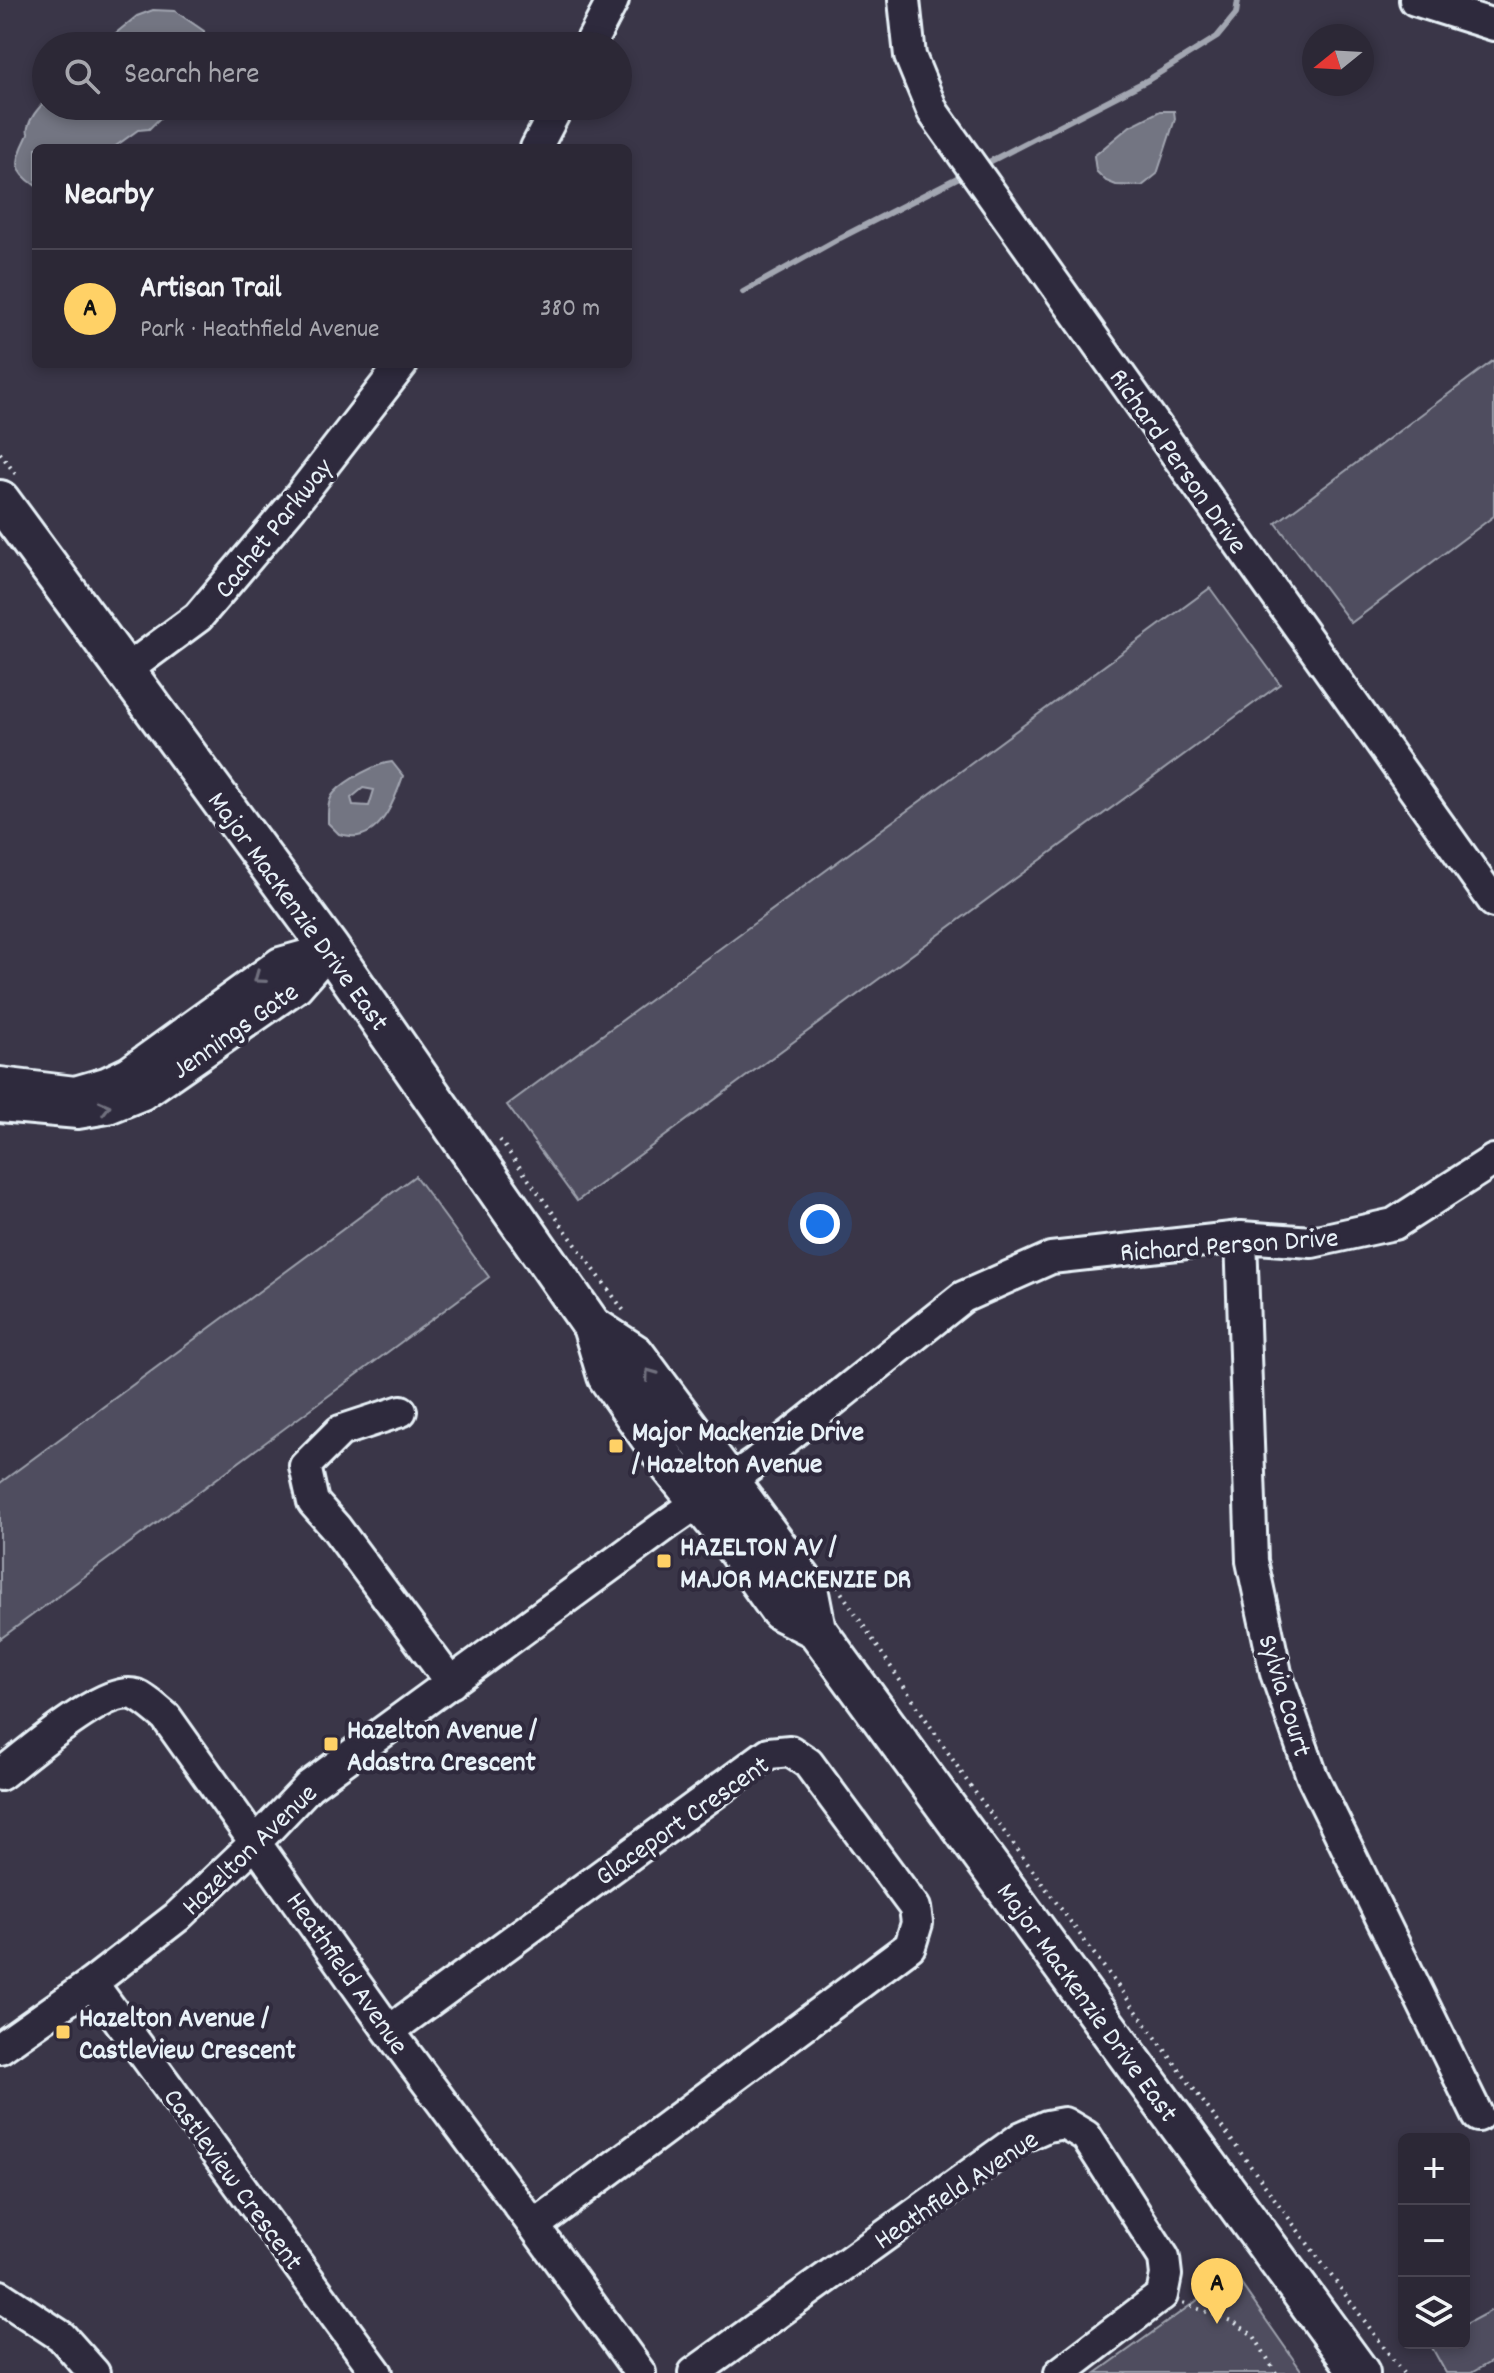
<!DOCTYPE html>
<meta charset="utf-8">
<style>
:root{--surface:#2c2836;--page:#34303e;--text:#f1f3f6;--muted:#a6a6ad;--line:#484451;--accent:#ffd166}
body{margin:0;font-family:Dekko,sans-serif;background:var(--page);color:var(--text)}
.controls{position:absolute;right:24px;bottom:24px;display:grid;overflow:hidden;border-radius:12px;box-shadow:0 4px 12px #0003}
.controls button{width:72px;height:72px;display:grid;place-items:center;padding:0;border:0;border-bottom:2px solid var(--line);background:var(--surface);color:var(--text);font:40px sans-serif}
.compass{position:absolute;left:1302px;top:24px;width:72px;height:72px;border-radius:50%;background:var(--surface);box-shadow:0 4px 12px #0003;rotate:252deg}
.you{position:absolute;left:820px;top:1224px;width:28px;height:28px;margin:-20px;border:6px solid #fff;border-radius:50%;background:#1a73e8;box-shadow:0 0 0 12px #1a73e833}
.badge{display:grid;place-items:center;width:52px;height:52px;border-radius:50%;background:var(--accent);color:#111;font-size:26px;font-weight:700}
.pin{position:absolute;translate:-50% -66px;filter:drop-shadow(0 2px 4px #0008)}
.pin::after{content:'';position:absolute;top:42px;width:28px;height:24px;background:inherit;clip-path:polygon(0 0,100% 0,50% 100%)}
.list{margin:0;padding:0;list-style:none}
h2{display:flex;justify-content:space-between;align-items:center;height:104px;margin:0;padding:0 32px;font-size:34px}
h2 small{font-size:26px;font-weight:400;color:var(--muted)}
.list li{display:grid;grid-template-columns:52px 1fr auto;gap:24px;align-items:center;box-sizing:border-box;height:120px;padding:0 32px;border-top:2px solid var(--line)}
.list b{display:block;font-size:30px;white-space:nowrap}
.list p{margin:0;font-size:26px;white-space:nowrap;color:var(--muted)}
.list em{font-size:26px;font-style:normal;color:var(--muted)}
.icon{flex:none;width:44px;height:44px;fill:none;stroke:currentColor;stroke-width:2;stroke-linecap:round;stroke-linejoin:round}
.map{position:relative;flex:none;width:1494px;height:2373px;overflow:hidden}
.search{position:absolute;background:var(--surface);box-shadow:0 4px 12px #0003;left:32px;top:32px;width:600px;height:88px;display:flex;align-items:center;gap:20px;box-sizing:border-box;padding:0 28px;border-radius:44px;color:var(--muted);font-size:30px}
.panel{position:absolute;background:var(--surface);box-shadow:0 4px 12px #0003;left:32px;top:144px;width:600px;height:224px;border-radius:12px}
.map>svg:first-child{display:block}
.green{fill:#504e5f;stroke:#9ca0ac;stroke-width:2}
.water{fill:#737482;stroke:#a2a6b1;stroke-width:2;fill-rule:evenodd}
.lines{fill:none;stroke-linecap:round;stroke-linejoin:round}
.stream{stroke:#a2a6b1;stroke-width:6}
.minor-casing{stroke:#e8f1f8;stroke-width:36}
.major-casing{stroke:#e8f1f8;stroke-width:44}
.path{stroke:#e8f1f8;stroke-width:4;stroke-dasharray:2 6;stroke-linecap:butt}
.minor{stroke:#2f2a3d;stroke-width:30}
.major{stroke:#2f2a3d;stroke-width:38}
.oneway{stroke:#70707e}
.poi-dot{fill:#ffd166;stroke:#2f2a3d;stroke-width:3}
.labels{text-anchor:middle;stroke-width:8;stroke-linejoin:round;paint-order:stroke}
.street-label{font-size:28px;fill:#e8f1f8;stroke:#2f2a3d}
.poi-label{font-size:28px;font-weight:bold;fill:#e8f1f8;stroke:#2f2a3d;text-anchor:start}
</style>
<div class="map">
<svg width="1494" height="2373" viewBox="0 0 1494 2373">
<rect width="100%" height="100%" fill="#3a3648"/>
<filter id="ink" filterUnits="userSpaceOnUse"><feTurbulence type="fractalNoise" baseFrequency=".0125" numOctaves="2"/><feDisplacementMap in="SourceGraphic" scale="16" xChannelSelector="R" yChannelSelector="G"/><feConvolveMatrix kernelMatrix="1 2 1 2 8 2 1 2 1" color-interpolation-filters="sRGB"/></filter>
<g filter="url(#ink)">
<!-- green -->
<path class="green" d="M1494 360V516L1351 623 1276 523Z
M1210 588 1280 684 577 1201 507 1105Z
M415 1176 489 1277 0 1639V1483Z
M1234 2274 1303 2373H1096Z
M1494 2309V2360L1471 2373H1446L1430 2344 1464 2343V2325Z"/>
<!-- water -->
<path class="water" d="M153 10 175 11 204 31 205 46H100L137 16Z
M46 100V106H172L149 129 138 130 113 148H36V186C13 171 15 161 26 139 31 129 26 137 28 127 31 116 39 108 46 100Z
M1160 111H1174L1175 119 1157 174 1142 186 1116 185 1106 181 1096 171 1094 156 1130 126Z
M392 762 403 776C396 796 384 832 358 836 352 837 344 835 339 834L328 823C328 812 327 800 335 792 346 780 377 763 392 762ZM363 788 374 790 369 806 353 805 351 798Z"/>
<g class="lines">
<!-- stream -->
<path class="stream" d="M989 162 1148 80 1217 37 1236 14 1238 0
M743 292 840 238 959 177"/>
<defs>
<path id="minor" d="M904 0 910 56 933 112 1494 902
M1415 0 1494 25
M589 46 613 0
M536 148 558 106
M125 671 198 617 292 506 402 364
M0 1083 75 1092 106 1083 129 1072 280 963 330 949
M0 1106 78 1113 108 1108 143 1094 297 987 330 949
M1241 1237 1252 1561 1276 1673 1312 1776 1478 2116
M401 1411 340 1431 305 1466 313 1502 336 1528 451 1683
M0 1775C25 1756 106 1684 136 1695 146 1699 157 1710 166 1717L389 2031 534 2226 640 2373
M92 1983 377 2373
M389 2031 769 1753 790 1751 808 1763 915 1908 917 1923 910 1946 534 2226
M0 2048 92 1983 177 1917 256 1842 309 1786 670 1522 755 1463 963 1297 1051 1258 1241 1237 1312 1242 1394 1224 1494 1160
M0 2296 61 2336 94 2373
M694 2373 1022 2137 1047 2126 1064 2123 1086 2136 1164 2258 1166 2275 1162 2295 1060 2373"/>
<path id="major" d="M0 500 330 949 461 1138 592 1326 607 1376 670 1466 728 1538 780 1611 816 1629
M592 1326 635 1354 808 1588 816 1629 1360 2373"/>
</defs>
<!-- minor casing -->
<use href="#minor" class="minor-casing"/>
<!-- major casing -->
<use href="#major" class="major-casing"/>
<!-- path -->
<path class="path" d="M0 453 17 476
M500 1140 624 1311
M837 1586 969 1784 1403 2373
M1183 2303 1234 2322 1254 2336 1276 2373"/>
<!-- minor -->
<use href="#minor" class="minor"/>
<!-- major -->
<use href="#major" class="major"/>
</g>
<!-- one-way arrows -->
<defs><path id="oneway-chevron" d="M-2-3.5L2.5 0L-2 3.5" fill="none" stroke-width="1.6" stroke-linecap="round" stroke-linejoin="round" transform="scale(2)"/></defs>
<g class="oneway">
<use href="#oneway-chevron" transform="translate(259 978) rotate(144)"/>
<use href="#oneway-chevron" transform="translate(105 1107) rotate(-14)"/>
<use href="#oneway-chevron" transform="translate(650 1374) rotate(-126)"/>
</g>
</g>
<!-- markers -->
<g class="poi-dot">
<rect x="608" y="1438" width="16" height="16" rx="4"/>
<rect x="656" y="1553" width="16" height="16" rx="4"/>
<rect x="323" y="1736" width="16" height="16" rx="4"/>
<rect x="55" y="2024" width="16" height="16" rx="4"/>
</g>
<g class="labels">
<!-- street labels -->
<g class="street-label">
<text transform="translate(1180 460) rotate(55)" y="10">Richard Person Drive</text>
<text transform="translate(272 527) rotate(-51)" y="10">Cachet Parkway</text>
<text transform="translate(300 910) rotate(54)" y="10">Major MacKenzie Drive East</text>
<text transform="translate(234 1029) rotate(-35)" y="10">Jennings Gate</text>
<text transform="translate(1229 1243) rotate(-4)" y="10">Richard Person Drive</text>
<text transform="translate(1287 1695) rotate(73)" y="10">Sylvia Court</text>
<text transform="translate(681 1819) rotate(-35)" y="10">Glaceport Crescent</text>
<text transform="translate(248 1848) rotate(-44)" y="10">Hazelton Avenue</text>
<text transform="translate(349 1972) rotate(55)" y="10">Heathfield Avenue</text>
<text transform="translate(1089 2001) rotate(54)" y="10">Major MacKenzie Drive East</text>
<text transform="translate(235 2178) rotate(54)" y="10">Castleview Crescent</text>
<text transform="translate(955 2188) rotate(-34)" y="10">Heathfield Avenue</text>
</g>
<!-- poi labels -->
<g class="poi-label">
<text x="632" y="1440">Major Mackenzie Drive<tspan x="632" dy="32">/ Hazelton Avenue</tspan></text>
<text x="680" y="1555">HAZELTON AV /<tspan x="680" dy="32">MAJOR MACKENZIE DR</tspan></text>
<text x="347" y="1738">Hazelton Avenue /<tspan x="347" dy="32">Adastra Crescent</tspan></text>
<text x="79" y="2026">Hazelton Avenue /<tspan x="79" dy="32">Castleview Crescent</tspan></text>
</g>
</g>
</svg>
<div class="controls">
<button>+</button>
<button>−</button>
<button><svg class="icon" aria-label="layers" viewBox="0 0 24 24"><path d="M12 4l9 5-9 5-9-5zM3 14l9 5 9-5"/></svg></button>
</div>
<svg class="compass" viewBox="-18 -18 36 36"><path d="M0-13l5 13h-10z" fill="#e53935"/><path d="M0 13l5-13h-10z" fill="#a6a6ad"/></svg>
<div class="you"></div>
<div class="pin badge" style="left:1217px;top:2324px">A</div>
<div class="search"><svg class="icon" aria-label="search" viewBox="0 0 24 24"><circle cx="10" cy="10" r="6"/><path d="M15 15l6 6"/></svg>Search here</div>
<section class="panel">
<h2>Nearby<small></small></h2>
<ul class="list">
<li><span class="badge">A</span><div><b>Artisan Trail</b><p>Park · Heathfield Avenue</p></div><em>380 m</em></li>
</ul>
</section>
</div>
